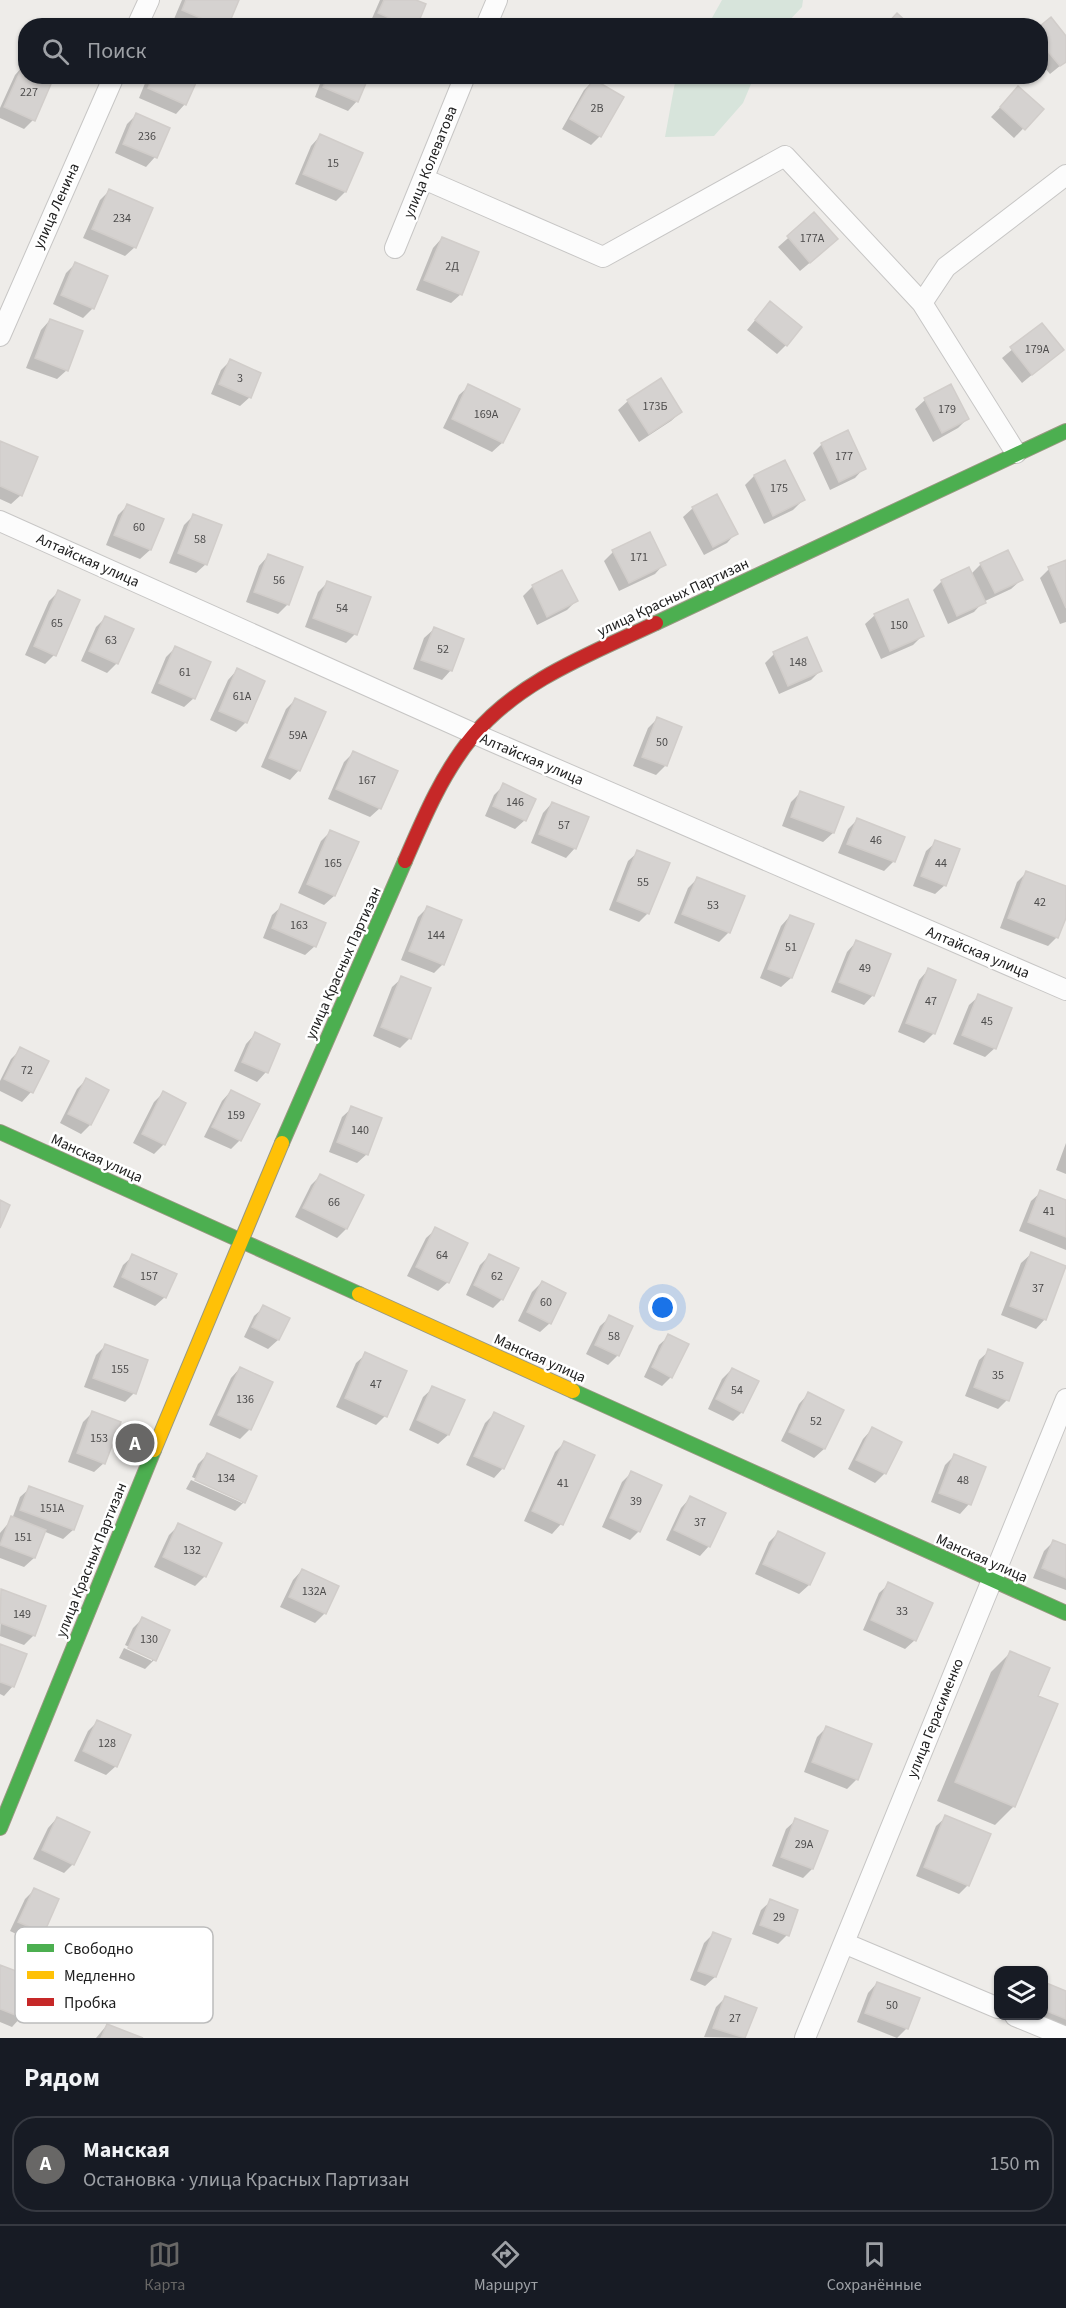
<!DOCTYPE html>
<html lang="ru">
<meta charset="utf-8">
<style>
:root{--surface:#171b24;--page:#20242c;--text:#f1f3f6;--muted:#9ea1a6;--line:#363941;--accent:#686766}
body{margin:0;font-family:"Source Sans 3",sans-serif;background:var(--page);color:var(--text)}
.controls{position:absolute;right:18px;bottom:18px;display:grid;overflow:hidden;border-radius:12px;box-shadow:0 2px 4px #0004}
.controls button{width:54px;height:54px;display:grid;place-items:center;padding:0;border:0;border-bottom:2px solid var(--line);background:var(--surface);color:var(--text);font:30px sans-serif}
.you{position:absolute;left:663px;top:1308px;width:21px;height:21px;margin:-15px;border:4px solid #fff;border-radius:50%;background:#1a73e8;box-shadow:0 0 0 9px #1a73e833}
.badge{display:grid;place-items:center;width:39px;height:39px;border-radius:50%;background:var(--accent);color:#fff;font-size:20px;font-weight:700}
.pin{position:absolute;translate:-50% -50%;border:3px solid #fff;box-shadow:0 2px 6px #0006}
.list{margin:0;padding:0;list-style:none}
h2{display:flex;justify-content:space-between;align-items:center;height:78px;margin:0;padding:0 24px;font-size:26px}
h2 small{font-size:20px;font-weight:400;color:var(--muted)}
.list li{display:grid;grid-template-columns:39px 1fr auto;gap:18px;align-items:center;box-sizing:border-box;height:96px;margin:0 12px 12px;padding:0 12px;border:2px solid var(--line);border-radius:24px}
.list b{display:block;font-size:22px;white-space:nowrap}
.list p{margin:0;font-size:20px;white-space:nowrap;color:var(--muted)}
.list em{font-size:20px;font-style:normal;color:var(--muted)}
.icon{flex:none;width:33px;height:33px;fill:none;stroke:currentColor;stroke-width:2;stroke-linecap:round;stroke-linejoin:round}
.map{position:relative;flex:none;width:1066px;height:2038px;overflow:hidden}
.search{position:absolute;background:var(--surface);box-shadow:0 2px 4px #0004;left:18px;right:18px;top:18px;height:66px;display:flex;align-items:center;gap:15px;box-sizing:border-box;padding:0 21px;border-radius:24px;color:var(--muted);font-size:22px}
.sheet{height:186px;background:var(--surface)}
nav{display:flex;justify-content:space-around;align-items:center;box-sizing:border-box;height:84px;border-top:2px solid var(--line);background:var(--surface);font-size:16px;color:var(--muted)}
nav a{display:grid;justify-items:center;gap:3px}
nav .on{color:var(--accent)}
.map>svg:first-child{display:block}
.wetland{fill:#d7e4db}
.shadow{fill:#0003}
.building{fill:#d5d2d0;stroke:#d1cdca;stroke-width:1.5}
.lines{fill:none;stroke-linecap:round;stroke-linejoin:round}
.street-casing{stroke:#c7c6c5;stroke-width:22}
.fast-casing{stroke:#989880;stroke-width:16}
.slow-casing{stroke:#989880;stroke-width:16}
.jam-casing{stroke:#989880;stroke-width:16}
.street{stroke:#fcfcfc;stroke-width:20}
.fast{stroke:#4caf50;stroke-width:14}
.slow{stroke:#ffc107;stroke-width:14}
.jam{stroke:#c62828;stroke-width:14}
.labels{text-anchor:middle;stroke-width:5;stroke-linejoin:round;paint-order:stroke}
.number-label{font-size:12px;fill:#4d4c4c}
.street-label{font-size:15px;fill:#202020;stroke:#fff}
.key{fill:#fff;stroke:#bcbcbc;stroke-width:1.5}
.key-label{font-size:16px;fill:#202020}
</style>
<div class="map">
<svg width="1066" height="2038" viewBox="0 0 1066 2038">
<rect width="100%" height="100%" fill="#eeece9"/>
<!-- wetland -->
<path class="wetland" d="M722 0H803L802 7 785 25H708Z
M676 77V76L754 77 743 103 714 136 665 137Z"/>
<!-- shadow -->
<path class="shadow" d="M182 0H238L227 26H189L174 19Z
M380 0H412L416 26H376L370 23Z
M1040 27 1066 38V61L1050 74 1040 62Z
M24 65 26 76 52 78 33 120 24 129 0 118V108L15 75Z
M148 76H197L185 104 176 114 139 98Z
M323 76H368L357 101 348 111 315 97Z
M872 76H886L880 83Z
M593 81 600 136 591 145 562 129 584 90Z
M1009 98 1041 110 1014 138 991 117Z
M136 115 168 128 155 157 146 167 115 153 127 124Z
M320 136 345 192 336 201 295 184 311 146Z
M109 191 135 247 125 256 83 238 100 200Z
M814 215 826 249 800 271 778 247Z
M442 238 461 294 451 303 416 290 433 248Z
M75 264 93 308 83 318 53 304 66 273Z
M761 313 786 345 777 354 747 330Z
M50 320 67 370 57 379 26 368 41 330Z
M1042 325 1062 350 1022 383 1002 358Z
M230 361 250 397 240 406 211 394 221 370Z
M469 386 518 409 502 443 492 452 443 428 459 395Z
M950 386 968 418 958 428 933 442 915 409 925 400Z
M628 401 681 412 671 421 639 442 618 410Z
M0 443 21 495 11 504 0 499Z
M822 444 864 468 855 478 830 490 813 453Z
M784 462 803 500 793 510 764 524 745 485 754 476Z
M127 506 162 520 150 550 140 559 106 545 118 515Z
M693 508 736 533 727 543 704 555 683 517Z
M194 515 206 564 196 573 169 563 184 525Z
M613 552 664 564 655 574 619 591 604 561Z
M268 556 288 604 278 614 246 602 259 566Z
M1066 561V622L1060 624 1040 578 1049 569Z
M981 564 1021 580 1011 589 983 602 974 612 948 624 933 590 942 581 971 574Z
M562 572 576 601 567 610 537 625 523 596 532 587Z
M328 582 355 634 346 643 305 627 318 592Z
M58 592 54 655 45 664 25 655 49 601Z
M875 615 923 635 913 645 881 659 865 624Z
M105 618 117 663 107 673 81 661 96 627Z
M434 629 451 670 442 680 413 669 424 638Z
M175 648 194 698 184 707 151 693 166 657Z
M774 654 820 671 811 680 779 694 765 663Z
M237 670 246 722 236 732 210 720 228 680Z
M295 700 299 770 290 780 261 767 286 709Z
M657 719 680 728 665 766 656 775 633 766 648 728Z
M353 753 380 808 370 817 328 799 344 762Z
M504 785 525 820 515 829 485 816 494 795Z
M801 792 833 833 823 842 782 826 791 802Z
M552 803 575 848 566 858 531 843 543 813Z
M857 820 894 861 884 871 838 853 848 829Z
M331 831 357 843 334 896 324 905 298 893 321 841Z
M936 842 945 885 935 894 913 886 926 851Z
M638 852 648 913 639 922 609 910 628 861Z
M1026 873 1066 888V914L1057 937 1048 946 1000 928 1017 882Z
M697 879 729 932 719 942 674 923 688 888Z
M282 906 315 946 305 955 263 938 272 915Z
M427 908 443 964 434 973 401 960 418 917Z
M790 916 791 978 781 987 760 978 781 926Z
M856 942 873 995 864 1005 831 992 847 952Z
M928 970 934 1033 924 1043 898 1032 919 980Z
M402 978 410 1038 400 1048 373 1036 392 987Z
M979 996 995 1048 985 1057 953 1044 969 1005Z
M255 1034 266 1072 257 1082 234 1071 246 1044Z
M21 1049 47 1062 31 1092 22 1102 0 1091V1081L11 1059Z
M86 1080 107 1090 90 1125 81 1134 60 1123 77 1089Z
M231 1091 240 1140 231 1149 204 1137 222 1101Z
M163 1093 184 1104 164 1144 154 1154 133 1143 154 1102Z
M352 1108 367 1154 357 1163 329 1152 342 1117Z
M1066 1143V1174L1056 1170Z
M320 1176 362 1196 346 1229 337 1238 295 1217 311 1185Z
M1041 1192 1066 1202V1250L1019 1231 1031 1201Z
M436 1229 448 1282 438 1291 407 1276 426 1238Z
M1031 1254 1045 1319 1036 1329 1001 1315 1021 1263Z
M490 1255 502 1299 493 1308 466 1295 480 1265Z
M133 1256 165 1297 155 1306 113 1287 123 1265Z
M542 1282 550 1323 540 1332 518 1321 532 1292Z
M264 1307 288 1319 278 1340 268 1349 244 1337 254 1316Z
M610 1317 631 1327 618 1355 608 1365 586 1354 600 1326Z
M669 1336 671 1377 662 1386 644 1377 659 1345Z
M105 1346 134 1393 125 1402 84 1387 96 1355Z
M989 1351 1007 1400 998 1409 965 1396 979 1360Z
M366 1354 385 1416 376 1425 336 1407 356 1363Z
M240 1368 271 1383 249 1430 240 1439 209 1425 231 1378Z
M732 1369 742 1412 733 1421 708 1409 722 1379Z
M433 1388 463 1401 448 1435 438 1444 409 1430 423 1397Z
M808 1394 842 1411 824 1449 814 1458 781 1441 799 1404Z
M92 1413 104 1463 94 1472 68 1462 83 1422Z
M494 1414 503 1468 494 1478 466 1465 485 1423Z
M872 1429 885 1473 875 1483 848 1469 863 1439Z
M564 1443 593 1456 561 1524 552 1534 524 1521 555 1452Z
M207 1455 244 1502 235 1511 186 1489 191 1480 242 1503V1500L192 1477 198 1464Z
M954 1456 984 1467 969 1504 960 1514 931 1502 945 1465Z
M631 1473 639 1531 630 1540 602 1527 622 1482Z
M30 1488 73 1530 63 1539 43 1531 34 1558 24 1567 0 1558V1533L12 1519 20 1497Z
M690 1498 709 1546 700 1556 666 1540 681 1508Z
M179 1525 205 1576 195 1586 154 1567 169 1535Z
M778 1533 823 1553 809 1585 799 1594 755 1574 769 1542Z
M1053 1542 1066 1547V1590L1033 1578 1044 1551Z
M302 1570 337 1586 325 1613 315 1623 280 1607 293 1580Z
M889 1584 915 1640 905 1649 863 1630 879 1593Z
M2 1590 34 1635 24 1645 0 1636Z
M142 1619 154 1660 145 1669 119 1658 124 1648 152 1661V1658L125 1645 133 1628Z
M0 1646 13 1686 4 1696 0 1694Z
M1010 1653 1014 1806 995 1825 937 1801 991 1672Z
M97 1722 116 1766 106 1775 74 1761 88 1731Z
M826 1728 857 1779 847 1789 804 1772 817 1737Z
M946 1817 968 1885 959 1894 916 1876 936 1826Z
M57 1818 73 1864 64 1873 33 1859 48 1828Z
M796 1820 812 1869 803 1878 772 1866 786 1829Z
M34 1890 57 1900 43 1932 33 1942 10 1931 25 1899Z
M771 1901 787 1935 778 1944 752 1934 761 1910Z
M714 1933 729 1940 715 1977 705 1986 690 1980 704 1943Z
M0 1966 21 2017 12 2027 0 2022Z
M877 1983 907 2028 897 2038 857 2022 868 1993Z
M1044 1984 1066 1993V2032L1024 2016H1044Z
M725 1998 755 2009 744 2038 704 2037 716 2007Z
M107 2025 139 2038H96Z"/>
<!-- building -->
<path class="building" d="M186 0H239L228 26H219L182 10Z
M384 0H416L426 4 417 26H407L378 13Z
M897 13 911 26H885Z
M1051 17 1066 36V62L1060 66 1040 42V26Z
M24 63 26 76 54 77 35 121 4 107Z
M153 76H199L186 105 148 88Z
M328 76H369L358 102 323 87Z
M593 79 624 97 601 137 570 119Z
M1018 86 1044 109 1025 130 1000 107Z
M136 113 170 128 157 158 123 144Z
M320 134 363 153 346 192 303 174Z
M109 189 153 208 136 248 92 229Z
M814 212 838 239 810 263 787 236Z
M442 237 479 252 462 295 424 280Z
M75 262 108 276 94 309 61 295Z
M770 301 802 327 787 346 755 320Z
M50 319 83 331 68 371 35 358Z
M1042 323 1064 350 1032 375 1010 347Z
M230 359 261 373 251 398 219 384Z
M661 378 682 412 649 434 627 400Z
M468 384 520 409 503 443 452 419Z
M951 384 969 419 942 433 924 398Z
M848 430 866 469 839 482 821 443Z
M0 441 38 457 22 496 0 486Z
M785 460 805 500 773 516 754 475Z
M717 494 738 534 713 547 692 507Z
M127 504 164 519 151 550 114 535Z
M193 514 222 525 207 565 178 553Z
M650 532 666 565 629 583 612 550Z
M1008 550 1023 580 995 593 980 563Z
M268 554 303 567 289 605 254 592Z
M1066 560V608L1048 567Z
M969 567 986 603 957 616 941 580Z
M562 570 578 601 547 617 532 585Z
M327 581 371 597 357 635 313 618Z
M58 590 80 600 56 656 34 646Z
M908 599 924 636 890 651 874 614Z
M105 616 134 629 118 664 89 651Z
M434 627 464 639 452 671 421 660Z
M807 637 822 671 788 686 773 652Z
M175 646 211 662 195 699 159 683Z
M237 668 265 681 247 723 219 711Z
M295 698 326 712 300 771 269 758Z
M657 717 682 727 667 766 642 757Z
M353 751 398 771 381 809 336 789Z
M503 783 536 799 526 821 493 806Z
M800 791 844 807 834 833 791 817Z
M552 802 589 817 576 849 539 834Z
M857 818 905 837 895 862 847 844Z
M330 830 359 842 335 896 307 884Z
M935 840 960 849 946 886 921 876Z
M637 850 670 863 649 914 617 901Z
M1026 871 1066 886V918L1058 938 1008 918Z
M697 877 745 896 730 933 682 914Z
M281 904 326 923 316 947 272 928Z
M427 906 462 920 444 965 409 951Z
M790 915 814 924 792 978 768 969Z
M856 940 891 954 874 996 839 982Z
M928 968 956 980 935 1034 906 1023Z
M401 976 431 988 411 1039 381 1027Z
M978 994 1012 1008 996 1049 962 1035Z
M255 1032 280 1044 268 1073 242 1062Z
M20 1047 49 1061 33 1093 4 1079Z
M86 1078 109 1090 91 1125 68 1114Z
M231 1090 260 1104 241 1141 212 1127Z
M163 1091 186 1103 165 1145 142 1134Z
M351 1106 382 1118 368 1155 337 1142Z
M320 1174 364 1195 347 1229 303 1208Z
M1040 1190 1066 1200V1237L1028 1222Z
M0 1200 10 1205 0 1228Z
M435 1227 468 1243 449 1283 416 1267Z
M1031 1252 1066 1266 1046 1320 1010 1306Z
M132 1254 177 1274 166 1298 122 1277Z
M489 1254 519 1268 503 1300 474 1285Z
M542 1281 566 1293 551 1324 527 1312Z
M263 1305 290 1318 279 1340 252 1327Z
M609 1315 633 1326 619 1356 595 1345Z
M668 1334 689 1344 672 1378 652 1367Z
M105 1344 148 1360 136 1394 93 1378Z
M988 1349 1023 1363 1009 1401 974 1387Z
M365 1352 407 1371 387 1417 345 1398Z
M240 1367 273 1382 251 1430 218 1415Z
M732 1368 759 1381 743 1413 716 1399Z
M432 1386 465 1400 449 1435 417 1420Z
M808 1392 844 1410 825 1449 789 1432Z
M92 1411 121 1422 105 1464 77 1453Z
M494 1412 524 1426 504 1469 474 1456Z
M872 1427 902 1442 886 1474 856 1460Z
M564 1441 595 1455 563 1525 532 1511Z
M207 1453 257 1476 245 1503 195 1480Z
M954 1454 986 1467 971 1505 939 1493Z
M631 1471 662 1485 640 1532 610 1518Z
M29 1486 83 1506 74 1530 20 1510Z
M690 1496 726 1513 710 1547 674 1530Z
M11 1516 46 1530 35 1558 0 1545Z
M178 1523 222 1543 206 1577 163 1557Z
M778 1531 825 1553 810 1585 763 1564Z
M1053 1540 1066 1545V1578L1042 1568Z
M302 1569 339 1586 326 1614 289 1597Z
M888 1582 933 1603 916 1641 871 1620Z
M1 1589 46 1606 35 1636 0 1623Z
M142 1617 170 1630 156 1661 128 1648Z
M0 1644 27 1654 14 1687 0 1682Z
M1010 1651 1050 1668 1038 1696 1058 1704 1015 1807 955 1782Z
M97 1720 131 1735 117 1767 83 1751Z
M826 1726 872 1744 858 1780 812 1762Z
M945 1815 991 1834 969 1886 924 1867Z
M57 1817 90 1832 74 1865 42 1850Z
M795 1818 828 1831 813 1869 781 1857Z
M34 1888 59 1899 44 1933 18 1922Z
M770 1899 798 1910 789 1936 760 1925Z
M713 1932 731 1939 716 1977 698 1971Z
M0 1965 37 1979 23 2018 0 2009Z
M877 1982 920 1998 908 2029 865 2013Z
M1044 1982 1066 1991V2019L1044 2010Z
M725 1996 757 2008 745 2038 713 2028Z
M107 2024 143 2038H101Z"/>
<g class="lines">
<defs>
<path id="street" d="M137 26 149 0
M486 26 497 0
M424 179 603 257 785 156 922 303 1016 453
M395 248 465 76
M922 303 946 267 1066 175
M0 336 114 76
M0 521 475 734 1066 990
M844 1943 998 2008
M1015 2016 1066 2037
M805 2038 1066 1399"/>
<path id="fast" d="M656 623 1066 431
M0 1132 359 1294
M282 1143 405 861
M573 1391 1066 1613
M0 1828 154 1450"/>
<path id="slow" d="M359 1294 573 1391
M154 1450 282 1143"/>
<path id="jam" d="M405 861C424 817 443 772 473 736 519 680 593 653 656 623"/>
</defs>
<!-- street casing -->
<use href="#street" class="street-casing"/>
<!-- fast casing -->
<use href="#fast" class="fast-casing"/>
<!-- slow casing -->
<use href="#slow" class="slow-casing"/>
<!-- jam casing -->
<use href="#jam" class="jam-casing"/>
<!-- street -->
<use href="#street" class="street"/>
<!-- fast -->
<use href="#fast" class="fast"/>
<!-- slow -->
<use href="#slow" class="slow"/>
<!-- jam -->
<use href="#jam" class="jam"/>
</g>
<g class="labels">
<!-- number labels -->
<g class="number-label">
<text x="29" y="96">227</text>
<text x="597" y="112">2В</text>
<text x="147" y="140">236</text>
<text x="333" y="167">15</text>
<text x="122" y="222">234</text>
<text x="812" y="242">177А</text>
<text x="452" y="270">2Д</text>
<text x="1037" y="353">179А</text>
<text x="240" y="382">3</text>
<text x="655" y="410">173Б</text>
<text x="947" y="413">179</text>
<text x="486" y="418">169А</text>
<text x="844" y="460">177</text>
<text x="779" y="492">175</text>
<text x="139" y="531">60</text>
<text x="200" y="543">58</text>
<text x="639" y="561">171</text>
<text x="279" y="584">56</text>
<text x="342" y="612">54</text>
<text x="57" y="627">65</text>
<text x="899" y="629">150</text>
<text x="111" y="644">63</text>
<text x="443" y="653">52</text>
<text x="798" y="666">148</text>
<text x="185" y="676">61</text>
<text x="242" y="700">61А</text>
<text x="298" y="739">59А</text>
<text x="662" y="746">50</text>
<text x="367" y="784">167</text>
<text x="515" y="806">146</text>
<text x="564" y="829">57</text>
<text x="876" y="844">46</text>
<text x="333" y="867">165</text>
<text x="941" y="867">44</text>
<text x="643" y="886">55</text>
<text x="1040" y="906">42</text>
<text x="713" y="909">53</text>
<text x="299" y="929">163</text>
<text x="436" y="939">144</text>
<text x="791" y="951">51</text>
<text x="865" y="972">49</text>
<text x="931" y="1005">47</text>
<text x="987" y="1025">45</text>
<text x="27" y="1074">72</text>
<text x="236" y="1119">159</text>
<text x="360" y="1134">140</text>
<text x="334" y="1206">66</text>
<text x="1049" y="1215">41</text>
<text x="442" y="1259">64</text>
<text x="149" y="1280">157</text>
<text x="497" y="1280">62</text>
<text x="1038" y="1292">37</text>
<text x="546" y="1306">60</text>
<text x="614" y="1340">58</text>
<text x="120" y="1373">155</text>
<text x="998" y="1379">35</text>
<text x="376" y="1388">47</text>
<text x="737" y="1394">54</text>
<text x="245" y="1403">136</text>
<text x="816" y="1425">52</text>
<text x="99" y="1442">153</text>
<text x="226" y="1482">134</text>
<text x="963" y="1484">48</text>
<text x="563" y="1487">41</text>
<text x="636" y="1505">39</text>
<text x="52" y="1512">151А</text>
<text x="700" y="1526">37</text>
<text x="23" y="1541">151</text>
<text x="192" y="1554">132</text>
<text x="314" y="1595">132А</text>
<text x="902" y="1615">33</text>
<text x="22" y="1618">149</text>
<text x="149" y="1643">130</text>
<text x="107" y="1747">128</text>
<text x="804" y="1848">29А</text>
<text x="779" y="1921">29</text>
<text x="892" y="2009">50</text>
<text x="735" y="2022">27</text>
</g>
<!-- street labels -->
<g class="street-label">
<text transform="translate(430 162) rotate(-68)" y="5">улица Колеватова</text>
<text transform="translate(56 206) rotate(-66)" y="5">улица Ленина</text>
<text transform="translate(88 560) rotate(24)" y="5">Алтайская улица</text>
<text transform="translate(673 597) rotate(-25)" y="5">улица Красных Партизан</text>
<text transform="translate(532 759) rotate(23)" y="5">Алтайская улица</text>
<text transform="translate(978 952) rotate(23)" y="5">Алтайская улица</text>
<text transform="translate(343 963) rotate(-66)" y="5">улица Красных Партизан</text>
<text transform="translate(97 1158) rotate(24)" y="5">Манская улица</text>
<text transform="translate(540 1358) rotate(24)" y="5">Манская улица</text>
<text transform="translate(982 1558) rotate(24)" y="5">Манская улица</text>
<text transform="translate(91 1560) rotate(-68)" y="5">улица Красных Партизан</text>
<text transform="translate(935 1718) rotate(-68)" y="5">улица Герасименко</text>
</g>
</g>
<!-- legend -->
<rect x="15" y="1927" width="198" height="96" rx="9" class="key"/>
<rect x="27" y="1944" width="27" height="8" fill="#4caf50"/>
<rect x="27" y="1971" width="27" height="8" fill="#ffc107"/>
<rect x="27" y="1998" width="27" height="8" fill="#c62828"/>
<g class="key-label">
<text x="64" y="1954">Свободно</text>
<text x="64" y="1981">Медленно</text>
<text x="64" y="2008">Пробка</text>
</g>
</svg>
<div class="controls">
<button><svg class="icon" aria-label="layers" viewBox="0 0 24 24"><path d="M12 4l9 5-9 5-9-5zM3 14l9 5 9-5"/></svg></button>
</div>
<div class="you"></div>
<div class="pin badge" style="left:135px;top:1443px">A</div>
<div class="search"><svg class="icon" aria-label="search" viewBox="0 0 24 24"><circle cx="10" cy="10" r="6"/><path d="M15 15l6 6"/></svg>Поиск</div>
</div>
<section class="sheet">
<h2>Рядом<small></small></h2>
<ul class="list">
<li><span class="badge">A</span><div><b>Манская</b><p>Остановка · улица Красных Партизан</p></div><em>150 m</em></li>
</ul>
</section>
<nav>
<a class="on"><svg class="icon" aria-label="map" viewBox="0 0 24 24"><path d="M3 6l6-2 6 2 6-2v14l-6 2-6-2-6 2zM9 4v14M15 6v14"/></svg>Карта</a>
<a><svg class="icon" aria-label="directions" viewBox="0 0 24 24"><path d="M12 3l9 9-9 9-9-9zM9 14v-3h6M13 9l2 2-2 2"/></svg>Маршрут</a>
<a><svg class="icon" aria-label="saved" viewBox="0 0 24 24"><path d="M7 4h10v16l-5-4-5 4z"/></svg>Сохранённые</a>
</nav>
